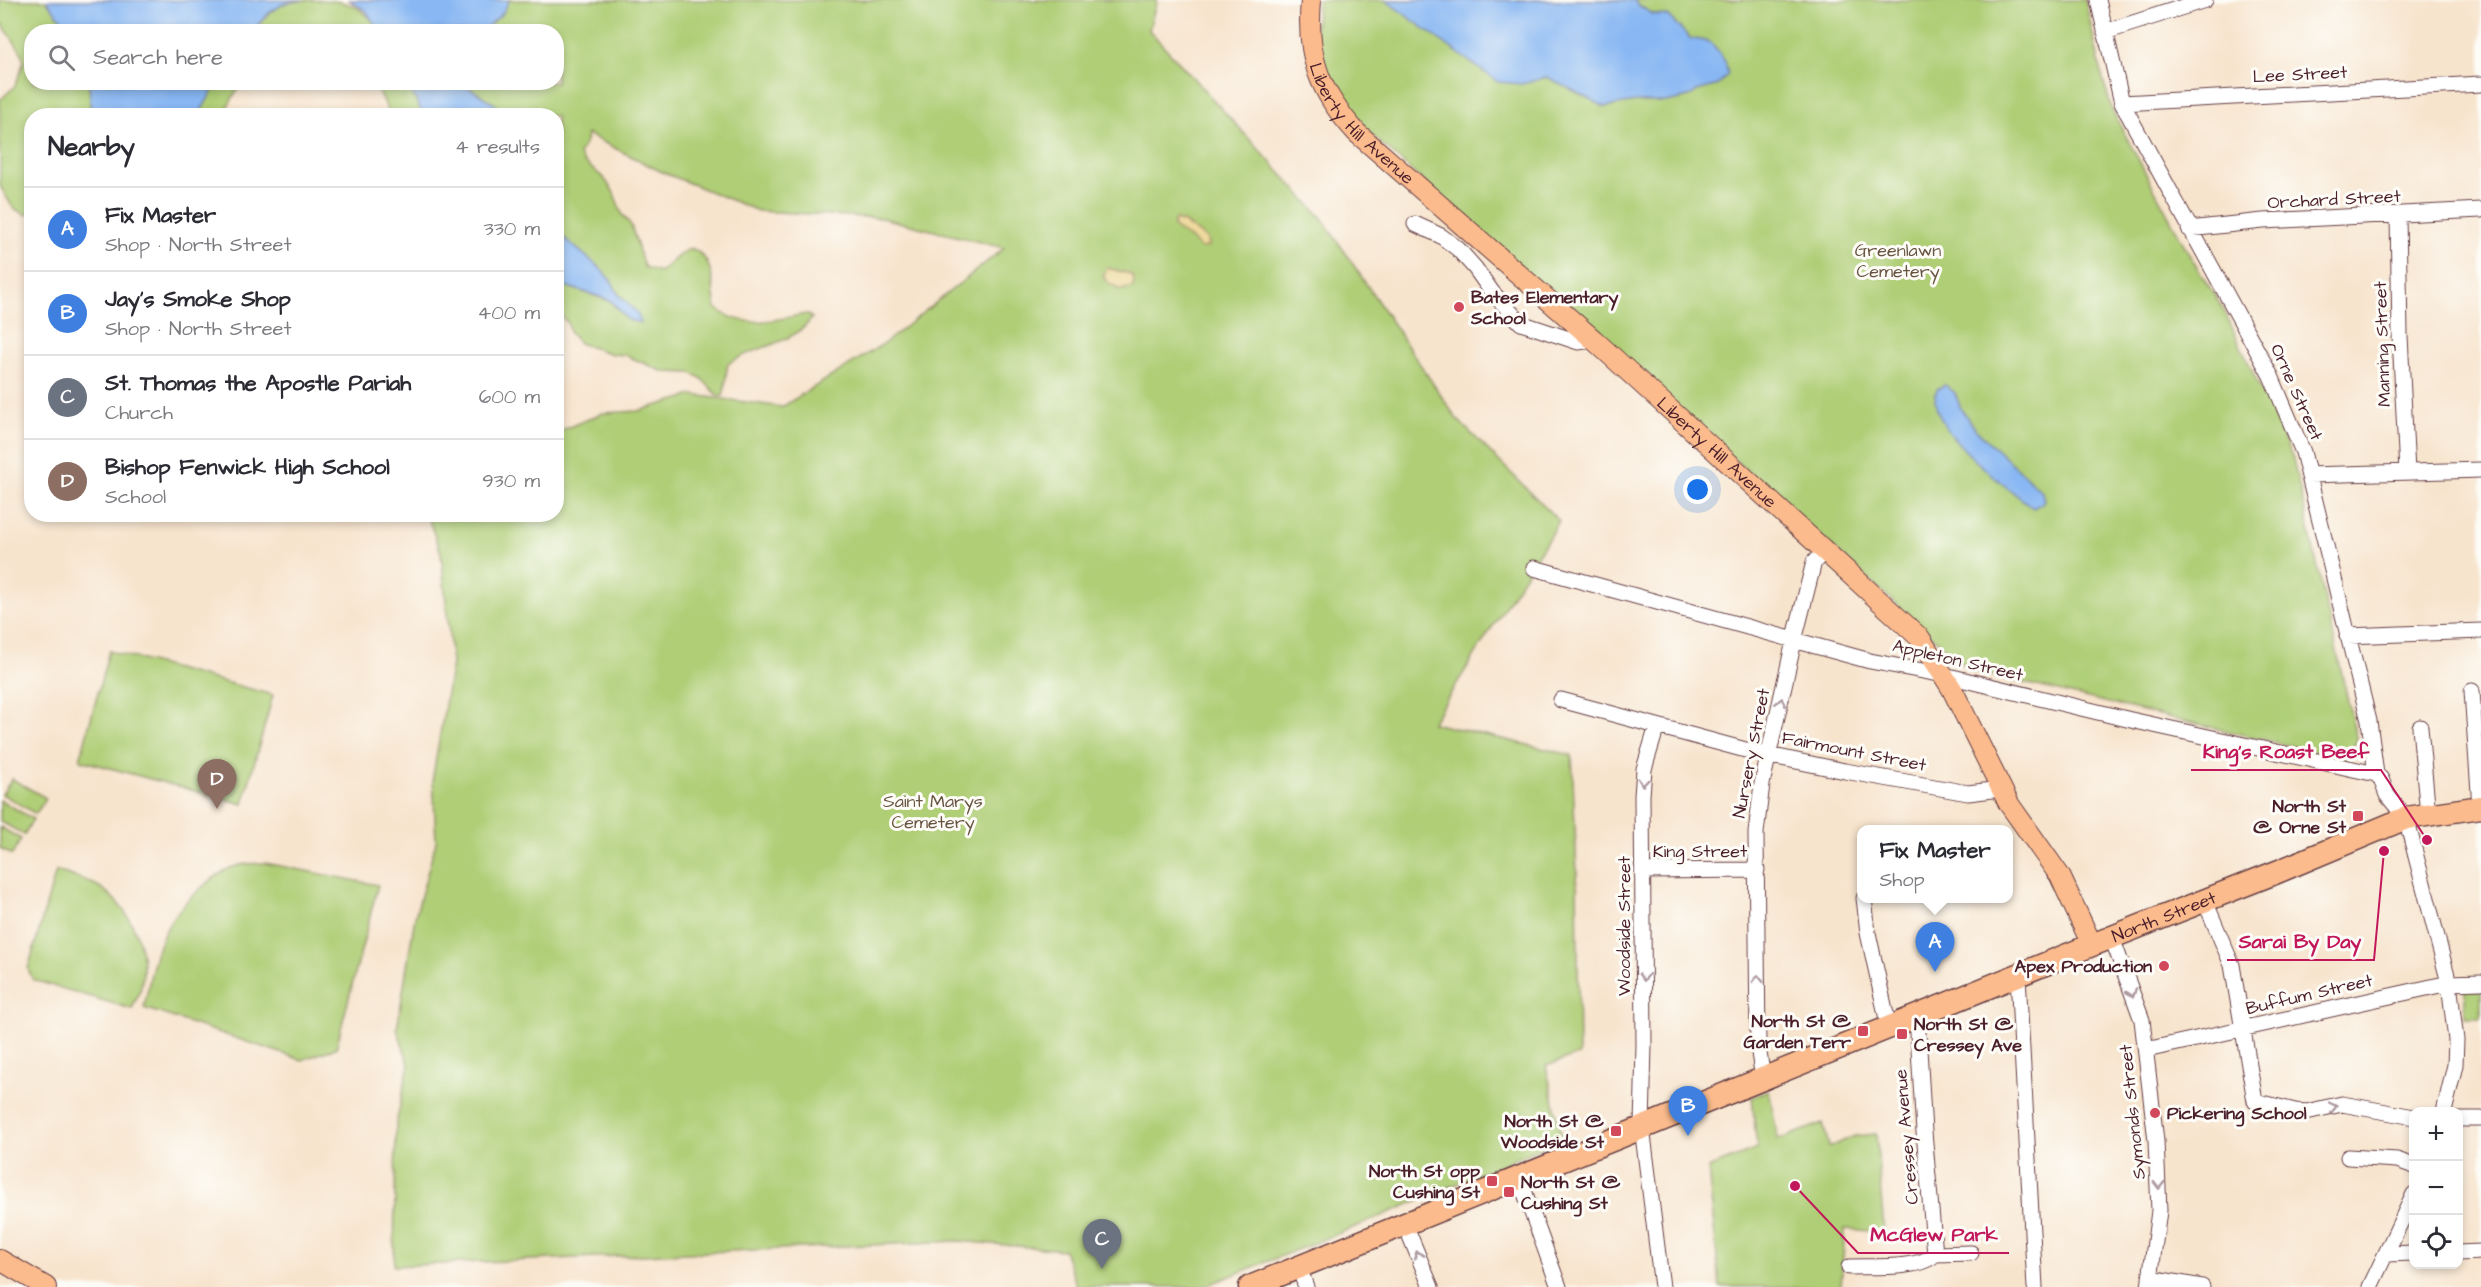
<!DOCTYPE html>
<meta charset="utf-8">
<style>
:root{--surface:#fff;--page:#f7f7f7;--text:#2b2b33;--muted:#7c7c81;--line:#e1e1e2;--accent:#d1495b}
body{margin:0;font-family:"Architects Daughter",sans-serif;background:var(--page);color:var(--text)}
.controls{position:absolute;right:18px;bottom:18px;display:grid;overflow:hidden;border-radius:12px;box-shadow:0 3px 9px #0003}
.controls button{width:54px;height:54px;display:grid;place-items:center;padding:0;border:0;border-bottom:2px solid var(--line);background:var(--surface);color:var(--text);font:30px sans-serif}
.you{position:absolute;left:1698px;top:490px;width:21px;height:21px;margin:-15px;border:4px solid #fff;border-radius:50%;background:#1a73e8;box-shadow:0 0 0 9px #1a73e833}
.badge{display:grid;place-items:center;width:39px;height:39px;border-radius:50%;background:var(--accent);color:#fff;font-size:20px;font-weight:700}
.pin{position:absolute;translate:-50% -50px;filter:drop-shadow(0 2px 3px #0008)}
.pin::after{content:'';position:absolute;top:32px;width:21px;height:18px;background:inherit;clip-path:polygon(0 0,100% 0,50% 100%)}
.popup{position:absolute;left:1857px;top:825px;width:156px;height:78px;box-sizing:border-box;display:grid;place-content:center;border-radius:12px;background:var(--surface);filter:drop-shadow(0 2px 4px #0005);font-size:20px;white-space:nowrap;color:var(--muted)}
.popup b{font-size:22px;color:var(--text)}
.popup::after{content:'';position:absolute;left:50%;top:100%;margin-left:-12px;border:12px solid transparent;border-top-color:var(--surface)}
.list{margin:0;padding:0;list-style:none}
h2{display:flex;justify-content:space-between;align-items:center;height:78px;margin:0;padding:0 24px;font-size:26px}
h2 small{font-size:20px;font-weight:400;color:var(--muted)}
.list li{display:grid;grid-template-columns:39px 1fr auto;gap:18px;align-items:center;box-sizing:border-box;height:84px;padding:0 24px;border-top:2px solid var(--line)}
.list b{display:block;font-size:22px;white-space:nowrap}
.list p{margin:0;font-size:20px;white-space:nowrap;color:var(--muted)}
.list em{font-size:20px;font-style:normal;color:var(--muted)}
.icon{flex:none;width:33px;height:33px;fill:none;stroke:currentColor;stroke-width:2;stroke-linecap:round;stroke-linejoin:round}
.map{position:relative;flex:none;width:2481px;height:1287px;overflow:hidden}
.search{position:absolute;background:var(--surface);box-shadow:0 3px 9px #0003;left:24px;top:24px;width:540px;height:66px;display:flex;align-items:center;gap:15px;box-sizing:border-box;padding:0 21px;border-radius:24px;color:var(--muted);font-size:22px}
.panel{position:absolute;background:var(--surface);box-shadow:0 3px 9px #0003;left:24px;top:108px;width:540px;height:414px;border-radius:24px}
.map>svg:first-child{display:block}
.green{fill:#afce76;stroke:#7c7650;stroke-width:1.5}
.sand{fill:#eeda9e;stroke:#9c7c64;stroke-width:1.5}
.water{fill:#88b7f3;stroke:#696b8f;stroke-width:1.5}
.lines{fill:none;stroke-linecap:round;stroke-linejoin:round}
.minor-casing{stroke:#643d43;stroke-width:17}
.major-casing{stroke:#643d43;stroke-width:22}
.highway-casing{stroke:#643d43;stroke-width:25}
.minor{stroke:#fff;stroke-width:15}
.major{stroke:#fbbb8d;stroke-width:20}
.highway{stroke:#fbbb8d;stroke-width:22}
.oneway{stroke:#ae9aa0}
.poi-dot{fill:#d1495b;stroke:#fdfcf7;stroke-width:2}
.labels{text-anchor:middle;stroke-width:6;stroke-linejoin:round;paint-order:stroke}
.street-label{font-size:18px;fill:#4a1f2b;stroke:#fdfcf7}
.park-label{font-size:18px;fill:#685442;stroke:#fdfcf7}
.poi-label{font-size:18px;font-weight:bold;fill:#4a1f2b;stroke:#fdfcf7;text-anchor:end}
.leader{fill:none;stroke:#c2185b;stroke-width:2}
.callout-dot{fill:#c2185b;stroke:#fdfcf7;stroke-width:2}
.callout-label{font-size:20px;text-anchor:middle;font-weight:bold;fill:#c2185b;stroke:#fdfcf7;stroke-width:6;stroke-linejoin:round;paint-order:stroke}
</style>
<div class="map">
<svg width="2481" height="1287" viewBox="0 0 2481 1287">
<rect width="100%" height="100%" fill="#fdfcf7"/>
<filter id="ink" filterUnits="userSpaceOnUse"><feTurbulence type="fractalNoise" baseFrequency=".0167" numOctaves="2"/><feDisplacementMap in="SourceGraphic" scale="12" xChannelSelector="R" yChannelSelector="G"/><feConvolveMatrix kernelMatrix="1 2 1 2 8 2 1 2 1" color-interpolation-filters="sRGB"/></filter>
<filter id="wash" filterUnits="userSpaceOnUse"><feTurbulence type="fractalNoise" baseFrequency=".008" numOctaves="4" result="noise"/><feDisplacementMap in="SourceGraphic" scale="24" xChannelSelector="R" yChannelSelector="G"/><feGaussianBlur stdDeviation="1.35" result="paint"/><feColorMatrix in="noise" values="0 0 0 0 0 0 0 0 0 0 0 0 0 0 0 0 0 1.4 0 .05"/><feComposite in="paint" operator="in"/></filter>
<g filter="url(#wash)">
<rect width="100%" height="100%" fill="#f7e4cd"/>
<!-- green -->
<path class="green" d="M0 0H46L71 31 32 32V82L89 83 91 115 32 116 31 211 26 215 13 208 0 186V100L15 86 24 61 20 50 0 21Z
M304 0C341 0 360 0 380 31H331L327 27 294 31 252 32 270 12 285 3Z
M509 0H1157L1149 30 1322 218 1456 418 1559 521 1432 723 1572 755 1577 875 1579 1055 1546 1066 1562 1139 1365 1223 1203 1287H1077L1064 1250 958 1241 394 1266 396 1124 409 1064 397 1029 415 917 436 842 433 776 452 663 441 553 427 515 556 514 557 432 603 413 638 411 693 395 782 407 885 343 1004 248 882 218 758 211 662 172 587 134 586 142 579 154 584 162 604 178 613 191 622 214 631 225 644 267 660 272C670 264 680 252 691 248 716 259 711 284 716 308 744 331 774 319 807 314L812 318C792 346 755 345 728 364 725 376 726 387 723 396H718L701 378 691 373 664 372 625 355 612 354 579 343 570 333 568 323 557 312V272L565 286 610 301 628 320 637 313 618 294 612 282 600 268 557 232 556 116 505 115 493 103 462 83 556 82V32L482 31 502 14Z
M1318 0H2085L2104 83 2113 112 2193 261 2223 308 2293 459 2357 741 2345 759 1970 670 1347 113 1323 74 1315 31Z
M217 83H241L223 115 198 116Z
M372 83H408L423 115H389L383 99Z
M109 651 273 695 243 804 80 760Z
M12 779 46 798 36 814 2 794Z
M0 800 33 819 24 835 0 821Z
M0 827 21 839 12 855 0 848Z
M265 863 378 885 336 1048 302 1060 144 1008C155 953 159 921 206 884 215 877 226 868 237 866 246 863 256 864 265 863Z
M56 871C72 876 90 880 104 890 132 912 149 951 141 987 139 994 135 1001 132 1009L33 980 28 969Z
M2465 990H2481V1018H2465Z
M1769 1090 1778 1140 1823 1123 1829 1147 1855 1136 1876 1134 1884 1232 1845 1229 1841 1287H1720L1708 1168 1757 1149 1752 1097Z"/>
<!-- sand -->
<path class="sand" d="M1175 220 1183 222 1207 239 1208 247 1200 248C1193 239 1182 234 1173 226Z
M1107 268 1130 274 1134 279 1133 287 1121 290 1110 284 1103 277Z"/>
<!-- water -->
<path class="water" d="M46 0H304L285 3 270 12 252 31 71 32Z
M349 0H509V1L502 14 482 31 380 32 366 11Z
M1385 0H1634L1638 5 1653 14 1668 16 1690 38 1710 42 1725 61 1728 74 1718 85 1697 91 1689 97 1666 102H1636L1605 107 1547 77 1522 84 1498 82Z
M89 83V82L217 83 198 116 91 115Z
M408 83H462L493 103 505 115H423Z
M557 232 600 268 612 282 618 294 637 313 641 323 628 320 610 300 565 286 557 272Z
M1945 385 1955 393 1961 409 1976 430 2042 492 2044 500 2041 504 2033 508 2028 504C2003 484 1922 426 1937 389Z"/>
</g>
<g filter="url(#ink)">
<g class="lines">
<defs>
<path id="minor" d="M2098 0 2122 103 2271 376 2303 452 2369 721 2376 774 2381 779 2387 795 2406 818 2449 983 2456 1040 2455 1065 2444 1112
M2105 32 2205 0
M2122 103 2481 84
M2398 215 2400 336 2407 472
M1415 224 1441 236 1458 249 1475 268 1492 292 1521 323 1578 342 1594 340
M2189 229 2263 221 2481 210
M2309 475 2481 470
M1534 568 1870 661 1944 675 2131 720 2376 774
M2347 636 2481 631
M2472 691 2480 807
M1561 700 1753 752 1845 771 1968 793 2001 789
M1657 726 1644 769 1642 796 1644 1045 1642 1127 1662 1287
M2420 727 2428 815
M1643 871 1757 870
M1864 898 1868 933 1889 1028
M2205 901 2232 965 2255 1101 2295 1111 2306 1112 2342 1104 2414 1117
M2112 938 2142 1020 2156 1141 2159 1211 2149 1287
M2018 976 2035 1287
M1917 1016 1924 1132 1935 1254
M2146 1050 2449 983 2481 982
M1763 1079 1758 1046 1756 833 1762 784 1794 641 1814 562 1826 550
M2458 1119H2481
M2348 1157 2397 1160 2414 1166
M1519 1177 1559 1287
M1405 1224 1431 1287
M2458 1253 2481 1252
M2386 1254 2414 1253
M1299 1267 1306 1287
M1849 1267C1871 1266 1920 1270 1935 1254L1971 1253
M2150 1278 2202 1287
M2370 1287 2414 1194"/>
<g id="major">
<path id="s1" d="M1311 0C1306 56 1319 92 1357 133L1594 340 1920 638 1952 689 2009 804 2060 876 2092 945"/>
<path d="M0 1260 46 1287"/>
</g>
<g id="highway">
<path id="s2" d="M1250 1287 2092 945 2277 872 2406 818 2481 807"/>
</g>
</defs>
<!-- minor casing -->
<use href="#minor" class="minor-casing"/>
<!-- major casing -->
<use href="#major" class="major-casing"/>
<!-- highway casing -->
<use href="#highway" class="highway-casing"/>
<!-- minor -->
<use href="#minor" class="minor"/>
<!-- major -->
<use href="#major" class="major"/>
<!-- highway -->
<use href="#highway" class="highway"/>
</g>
<!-- one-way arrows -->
<defs><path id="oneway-chevron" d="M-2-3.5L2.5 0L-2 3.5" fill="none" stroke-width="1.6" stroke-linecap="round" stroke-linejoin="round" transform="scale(1.5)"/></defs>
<g class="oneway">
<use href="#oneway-chevron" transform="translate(1781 702) rotate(-78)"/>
<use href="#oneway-chevron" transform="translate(1643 782) rotate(96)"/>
<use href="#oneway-chevron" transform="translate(1644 977) rotate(90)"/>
<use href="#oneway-chevron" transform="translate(1758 979) rotate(-91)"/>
<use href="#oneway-chevron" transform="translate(2132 993) rotate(71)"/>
<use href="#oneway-chevron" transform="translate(2333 1107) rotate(-12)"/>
<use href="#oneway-chevron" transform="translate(2159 1185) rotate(90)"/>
<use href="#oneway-chevron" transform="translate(1418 1255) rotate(-112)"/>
</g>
</g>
<!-- markers -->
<g class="poi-dot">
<circle cx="1459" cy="307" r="6"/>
<rect x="2352" y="810" width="12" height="12" rx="3"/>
<circle cx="2164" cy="966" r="6"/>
<rect x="1857" y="1025" width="12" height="12" rx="3"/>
<rect x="1896" y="1028" width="12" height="12" rx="3"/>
<circle cx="2155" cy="1113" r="6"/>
<rect x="1610" y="1125" width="12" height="12" rx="3"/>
<rect x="1486" y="1175" width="12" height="12" rx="3"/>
<rect x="1503" y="1186" width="12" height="12" rx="3"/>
</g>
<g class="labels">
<!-- street labels -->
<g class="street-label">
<text transform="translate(2300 74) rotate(-3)" y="6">Lee Street</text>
<text dy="6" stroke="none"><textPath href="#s1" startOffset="141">Liberty Hill Avenue</textPath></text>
<text transform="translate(2334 199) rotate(-3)" y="6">Orchard Street</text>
<text transform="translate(2382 344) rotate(-92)" y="6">Manning Street</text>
<text transform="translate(2297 392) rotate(66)" y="6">Orne Street</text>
<text dy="6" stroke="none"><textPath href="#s1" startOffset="627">Liberty Hill Avenue</textPath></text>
<text transform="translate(1958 660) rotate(13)" y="6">Appleton Street</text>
<text transform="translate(1854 751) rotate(11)" y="6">Fairmount Street</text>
<text transform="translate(1751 753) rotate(-79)" y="6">Nursery Street</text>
<text x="1700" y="857">King Street</text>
<text dy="6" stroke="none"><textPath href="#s2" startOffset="986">North Street</textPath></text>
<text transform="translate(1624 926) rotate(-90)" y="6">Woodside Street</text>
<text transform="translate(2309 994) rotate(-13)" y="6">Buffum Street</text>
<text transform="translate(2132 1112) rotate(-96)" y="6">Symonds Street</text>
<text transform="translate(1906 1137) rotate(-95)" y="6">Cressey Avenue</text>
</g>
<!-- park labels -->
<g class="park-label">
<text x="1898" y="256">Greenlawn<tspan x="1898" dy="21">Cemetery</tspan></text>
<text x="933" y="807">Saint Marys<tspan x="933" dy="21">Cemetery</tspan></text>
</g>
<!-- poi labels -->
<g class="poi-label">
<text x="1471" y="303" text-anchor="start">Bates Elementary<tspan x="1471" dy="21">School</tspan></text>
<text x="2346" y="812">North St<tspan x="2346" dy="21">@ Orne St</tspan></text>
<text x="2152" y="972">Apex Production</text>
<text x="1851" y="1027">North St @<tspan x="1851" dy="21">Garden Terr</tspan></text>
<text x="1914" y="1030" text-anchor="start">North St @<tspan x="1914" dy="21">Cressey Ave</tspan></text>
<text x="2167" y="1119" text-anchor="start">Pickering School</text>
<text x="1604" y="1127">North St @<tspan x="1604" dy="21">Woodside St</tspan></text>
<text x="1480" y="1177">North St opp<tspan x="1480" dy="21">Cushing St</tspan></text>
<text x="1521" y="1188" text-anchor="start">North St @<tspan x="1521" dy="21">Cushing St</tspan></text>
</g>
</g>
<!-- callouts -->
<path class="leader" d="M2427 840L2381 770H2191M2384 851L2374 960H2227M1795 1186L1858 1253H2009"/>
<g class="callout-dot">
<circle cx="2427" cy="840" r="6"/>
<circle cx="2384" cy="851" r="6"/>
<circle cx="1795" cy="1186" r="6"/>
</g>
<g class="callout-label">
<text x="2286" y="758">King's Roast Beef</text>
<text x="2300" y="948">Sarai By Day</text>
<text x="1934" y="1241">McGlew Park</text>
</g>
</svg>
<div class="controls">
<button>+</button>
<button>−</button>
<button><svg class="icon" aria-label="locate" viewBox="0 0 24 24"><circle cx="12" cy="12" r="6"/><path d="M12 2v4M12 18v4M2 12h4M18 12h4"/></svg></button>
</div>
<div class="you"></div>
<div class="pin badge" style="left:1935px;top:972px;background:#3f7fe0">A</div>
<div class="popup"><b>Fix Master</b>Shop</div>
<div class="pin badge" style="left:1688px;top:1136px;background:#3f7fe0">B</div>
<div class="pin badge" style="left:1102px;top:1269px;background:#6b7280">C</div>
<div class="pin badge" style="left:217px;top:809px;background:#8d6e63">D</div>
<div class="search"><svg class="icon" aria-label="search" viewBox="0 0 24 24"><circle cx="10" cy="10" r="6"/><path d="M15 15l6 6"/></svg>Search here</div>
<section class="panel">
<h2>Nearby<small>4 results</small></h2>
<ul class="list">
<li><span class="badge" style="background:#3f7fe0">A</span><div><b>Fix Master</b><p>Shop · North Street</p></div><em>330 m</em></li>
<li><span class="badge" style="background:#3f7fe0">B</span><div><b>Jay's Smoke Shop</b><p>Shop · North Street</p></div><em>400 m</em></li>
<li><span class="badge" style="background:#6b7280">C</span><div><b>St. Thomas the Apostle Pariah</b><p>Church</p></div><em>600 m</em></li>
<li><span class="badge" style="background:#8d6e63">D</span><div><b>Bishop Fenwick High School</b><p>School</p></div><em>930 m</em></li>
</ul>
</section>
</div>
